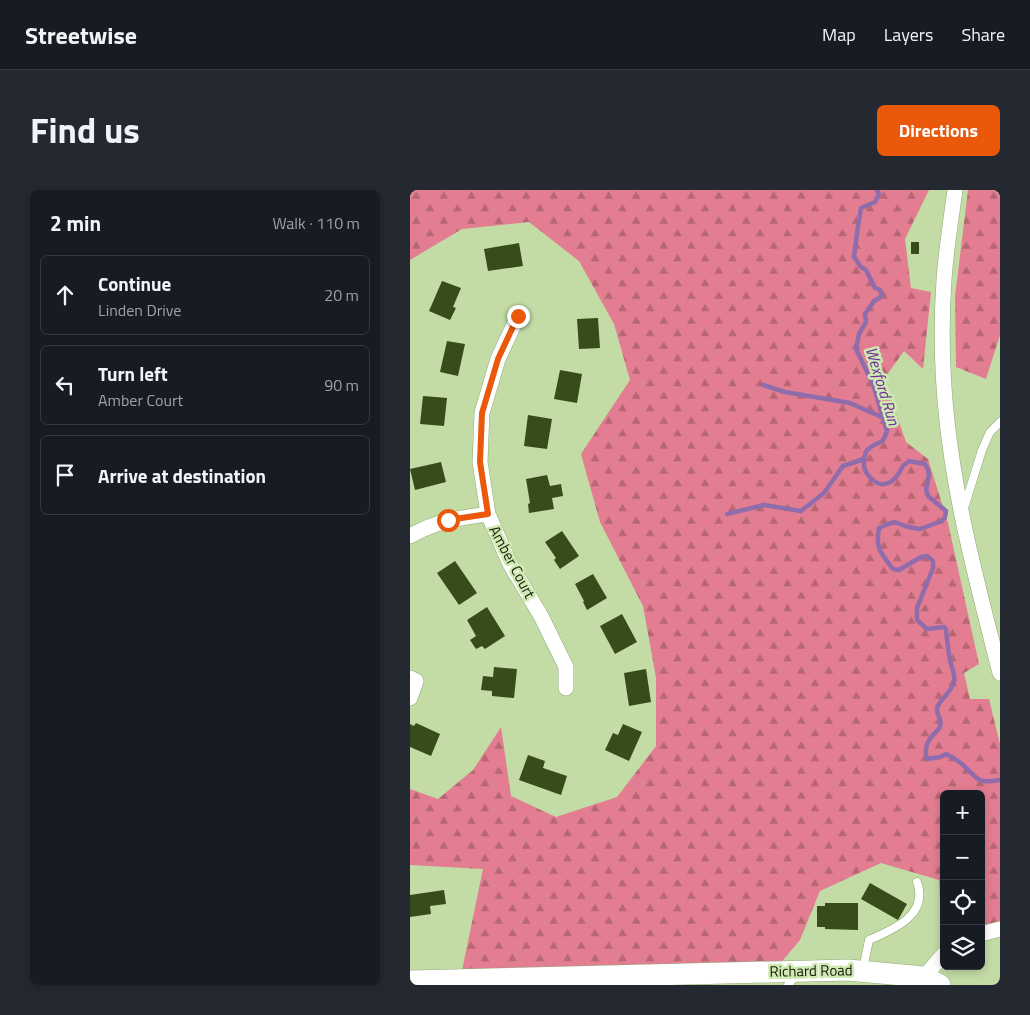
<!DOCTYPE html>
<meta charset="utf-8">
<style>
:root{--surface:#171b24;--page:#242831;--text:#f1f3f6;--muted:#9ea1a6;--line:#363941;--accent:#ea580c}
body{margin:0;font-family:"Titillium Web",sans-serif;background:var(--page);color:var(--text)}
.controls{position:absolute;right:15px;bottom:15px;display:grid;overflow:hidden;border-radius:8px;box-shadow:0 2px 8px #0003}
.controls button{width:45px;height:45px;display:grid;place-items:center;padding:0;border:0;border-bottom:1px solid var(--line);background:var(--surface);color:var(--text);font:25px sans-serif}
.stop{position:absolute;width:15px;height:15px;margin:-11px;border:4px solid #ea580c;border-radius:50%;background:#fff}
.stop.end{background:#ea580c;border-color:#fff;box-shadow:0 1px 5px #0008}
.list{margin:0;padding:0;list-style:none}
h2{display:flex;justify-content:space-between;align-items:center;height:65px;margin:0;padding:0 20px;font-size:21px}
h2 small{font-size:16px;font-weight:400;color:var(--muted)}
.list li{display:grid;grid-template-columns:32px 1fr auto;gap:15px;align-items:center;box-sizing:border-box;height:80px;margin:0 10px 10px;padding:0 10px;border:1px solid var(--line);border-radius:8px}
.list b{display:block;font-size:19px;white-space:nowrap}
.list p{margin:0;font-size:16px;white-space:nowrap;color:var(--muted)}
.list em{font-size:16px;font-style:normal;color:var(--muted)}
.icon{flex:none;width:28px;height:28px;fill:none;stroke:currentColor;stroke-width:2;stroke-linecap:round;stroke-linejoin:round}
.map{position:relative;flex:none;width:590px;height:795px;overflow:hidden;border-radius:8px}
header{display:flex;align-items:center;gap:30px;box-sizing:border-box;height:70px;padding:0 25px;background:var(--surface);border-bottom:1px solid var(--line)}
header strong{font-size:24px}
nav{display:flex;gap:28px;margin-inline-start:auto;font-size:18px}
.intro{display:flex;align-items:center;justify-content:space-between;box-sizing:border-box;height:120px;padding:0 30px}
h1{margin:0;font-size:35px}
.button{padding:12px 22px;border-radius:8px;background:var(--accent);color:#fff;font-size:18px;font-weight:700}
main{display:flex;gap:30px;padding:0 30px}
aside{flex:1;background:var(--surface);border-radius:8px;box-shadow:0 2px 8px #0003}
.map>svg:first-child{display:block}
.forest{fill:url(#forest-firs)}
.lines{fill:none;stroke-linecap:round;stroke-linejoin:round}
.stream{stroke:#8f6cab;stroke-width:4.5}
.building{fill:#374b1b}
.lane-casing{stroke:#90a875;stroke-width:9}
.street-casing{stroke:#90a875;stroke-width:16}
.secondary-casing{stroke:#90a875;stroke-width:22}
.lane{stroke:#fff;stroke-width:8}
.street{stroke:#fff;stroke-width:15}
.secondary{stroke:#fff;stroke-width:21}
.route{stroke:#ea580c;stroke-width:6}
.labels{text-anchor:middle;stroke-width:5;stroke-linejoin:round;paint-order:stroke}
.street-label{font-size:15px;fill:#121b07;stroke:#cfe9b3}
.water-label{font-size:16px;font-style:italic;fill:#6f299c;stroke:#cfe9b3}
</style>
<header>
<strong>Streetwise</strong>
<nav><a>Map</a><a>Layers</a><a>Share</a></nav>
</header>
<div class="intro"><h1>Find us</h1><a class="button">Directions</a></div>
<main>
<aside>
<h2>2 min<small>Walk · 110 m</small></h2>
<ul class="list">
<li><svg class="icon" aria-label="ahead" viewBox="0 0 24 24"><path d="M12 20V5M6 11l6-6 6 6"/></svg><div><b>Continue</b><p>Linden Drive</p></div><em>20 m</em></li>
<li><svg class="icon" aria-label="left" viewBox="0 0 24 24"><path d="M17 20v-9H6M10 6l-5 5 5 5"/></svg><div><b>Turn left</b><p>Amber Court</p></div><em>90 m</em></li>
<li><svg class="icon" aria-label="arrive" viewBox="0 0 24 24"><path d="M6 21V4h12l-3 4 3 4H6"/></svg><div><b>Arrive at destination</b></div></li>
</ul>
</aside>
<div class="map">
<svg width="590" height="795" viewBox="0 0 590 795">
<defs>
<pattern id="forest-firs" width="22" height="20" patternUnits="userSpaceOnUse" patternTransform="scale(1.25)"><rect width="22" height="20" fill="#e37d91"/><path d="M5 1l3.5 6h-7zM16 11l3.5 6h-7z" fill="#b76674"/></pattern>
</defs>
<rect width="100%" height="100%" fill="#c3dca6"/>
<!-- forest -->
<path class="forest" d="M0 0H519L495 49 501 98 521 102 513 179 494 161 474 189 496 252 518 269 538 333 569 474 554 483 560 509H579L590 554V732L571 735V604H534V742L532 743 529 690 471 673 410 701 390 750 363 782 50 790 73 679 0 675V599L28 609 63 580 91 537 101 606 146 627 207 607 246 556V488L233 416 190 332 171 264 220 190 204 134 169 71 119 32 52 39 0 70Z
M558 0H590V145L576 189 546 177 545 107Z"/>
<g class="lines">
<!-- stream -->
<path class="stream" d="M467 0 469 4 465 12 451 18 447 43 444 67 451 77 456 80 465 98 470 100 472 105 469 108 464 111 455 124 456 132 449 144 446 159 463 194 477 241C476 244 474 249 472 251 466 255 459 256 456 262 453 269 453 279 458 285 468 298 480 297 489 283 491 281 491 278 493 276 493 275 499 272 499 271L515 274 518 280 519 285 516 300 518 306 536 321 535 327 532 331 510 339 498 337 485 332 478 334 469 338C465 359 471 363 483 379L489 380 511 367 517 366 523 371V378L507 418V430L517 439 534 437 536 439C537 449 538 460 540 470 541 476 546 486 544 492 541 503 529 510 527 518 526 525 533 530 530 536 529 540 526 542 523 545 516 552 514 559 517 569L530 567 536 564C541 567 548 570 553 575 569 589 566 594 590 590
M353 195 375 202 440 213 474 228
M317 324 354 315 391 321 414 303 433 276 454 269"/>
</g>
<!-- building -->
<path class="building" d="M501 52H509V64H501Z
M109 53 113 76 78 81 74 59Z
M32 91 51 98 43 117 46 118 40 130 19 121Z
M188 128 190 158 169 159 167 129Z
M37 151 55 154 48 186 30 182Z
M150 180 172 184 167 213 144 209Z
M13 206 37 208 34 236 10 234Z
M118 225 142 229 137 259 114 256Z
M31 272 36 292 5 300 0 279Z
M137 285 140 296 151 294 153 306 142 308 144 319 119 323 118 314 120 313 116 289Z
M152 341 169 366 150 379 144 370 146 368 135 352Z
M45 371 67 403 49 415 27 383Z
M183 384 197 408 177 420 173 412 174 411 165 394Z
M77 417 95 446 75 459 72 456 66 459 60 450 66 446 57 430Z
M212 424 227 452 205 464 190 436Z
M84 477 107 479 104 508 82 506V501L71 500 73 486 83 487Z
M236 479 241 512 219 516 214 483Z
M6 533 30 544 21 566 0 557V534L4 536Z
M213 534 232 542 219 571 195 560 203 543 208 545Z
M118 565 135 571 133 578 157 586 151 605 109 590Z
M460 693 497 714 488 730 451 709Z
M34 700 36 714 20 716 21 724 0 727V705Z
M415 713H448V740L415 739V737H407V716H415Z"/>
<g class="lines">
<defs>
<path id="lane" d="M554 318 572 260 580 242 590 232
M453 779 459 750C484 739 519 725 507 692
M378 795 387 784"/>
<path id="street" d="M545 0C541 30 536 60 534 90 531 135 532 186 537 231 546 316 569 400 590 483
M108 126 88 169 72 223 70 272 78 324 100 374 131 426 156 477V498
M0 346C26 331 49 328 78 324
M0 488 6 491 0 508
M571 744 590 739
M514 787 534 764"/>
<path id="secondary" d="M0 791 438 780 514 787 530 795"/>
</defs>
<!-- lane casing -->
<use href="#lane" class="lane-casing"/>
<!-- street casing -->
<use href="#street" class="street-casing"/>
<!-- secondary casing -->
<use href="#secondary" class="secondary-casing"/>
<!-- lane -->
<use href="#lane" class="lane"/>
<!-- street -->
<use href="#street" class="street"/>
<!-- secondary -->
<use href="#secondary" class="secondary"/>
</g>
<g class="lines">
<!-- route -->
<path class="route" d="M38 330 78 324 70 272 72 223 88 169 108 126"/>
</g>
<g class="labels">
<!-- street labels -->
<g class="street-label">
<text transform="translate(102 372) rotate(62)" y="5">Amber Court</text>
<text transform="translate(401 781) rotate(-1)" y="5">Richard Road</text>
</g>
<!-- water labels -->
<g class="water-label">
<text transform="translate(473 196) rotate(73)" y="6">Wexford Run</text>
</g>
</g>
</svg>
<div class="controls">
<button>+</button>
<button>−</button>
<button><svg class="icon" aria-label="locate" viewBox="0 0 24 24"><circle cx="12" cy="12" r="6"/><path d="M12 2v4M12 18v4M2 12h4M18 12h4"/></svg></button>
<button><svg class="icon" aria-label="layers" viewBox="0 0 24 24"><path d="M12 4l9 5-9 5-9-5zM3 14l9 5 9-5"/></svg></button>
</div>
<div class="stop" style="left:38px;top:330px"></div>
<div class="stop end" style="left:108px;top:126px"></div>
</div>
</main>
